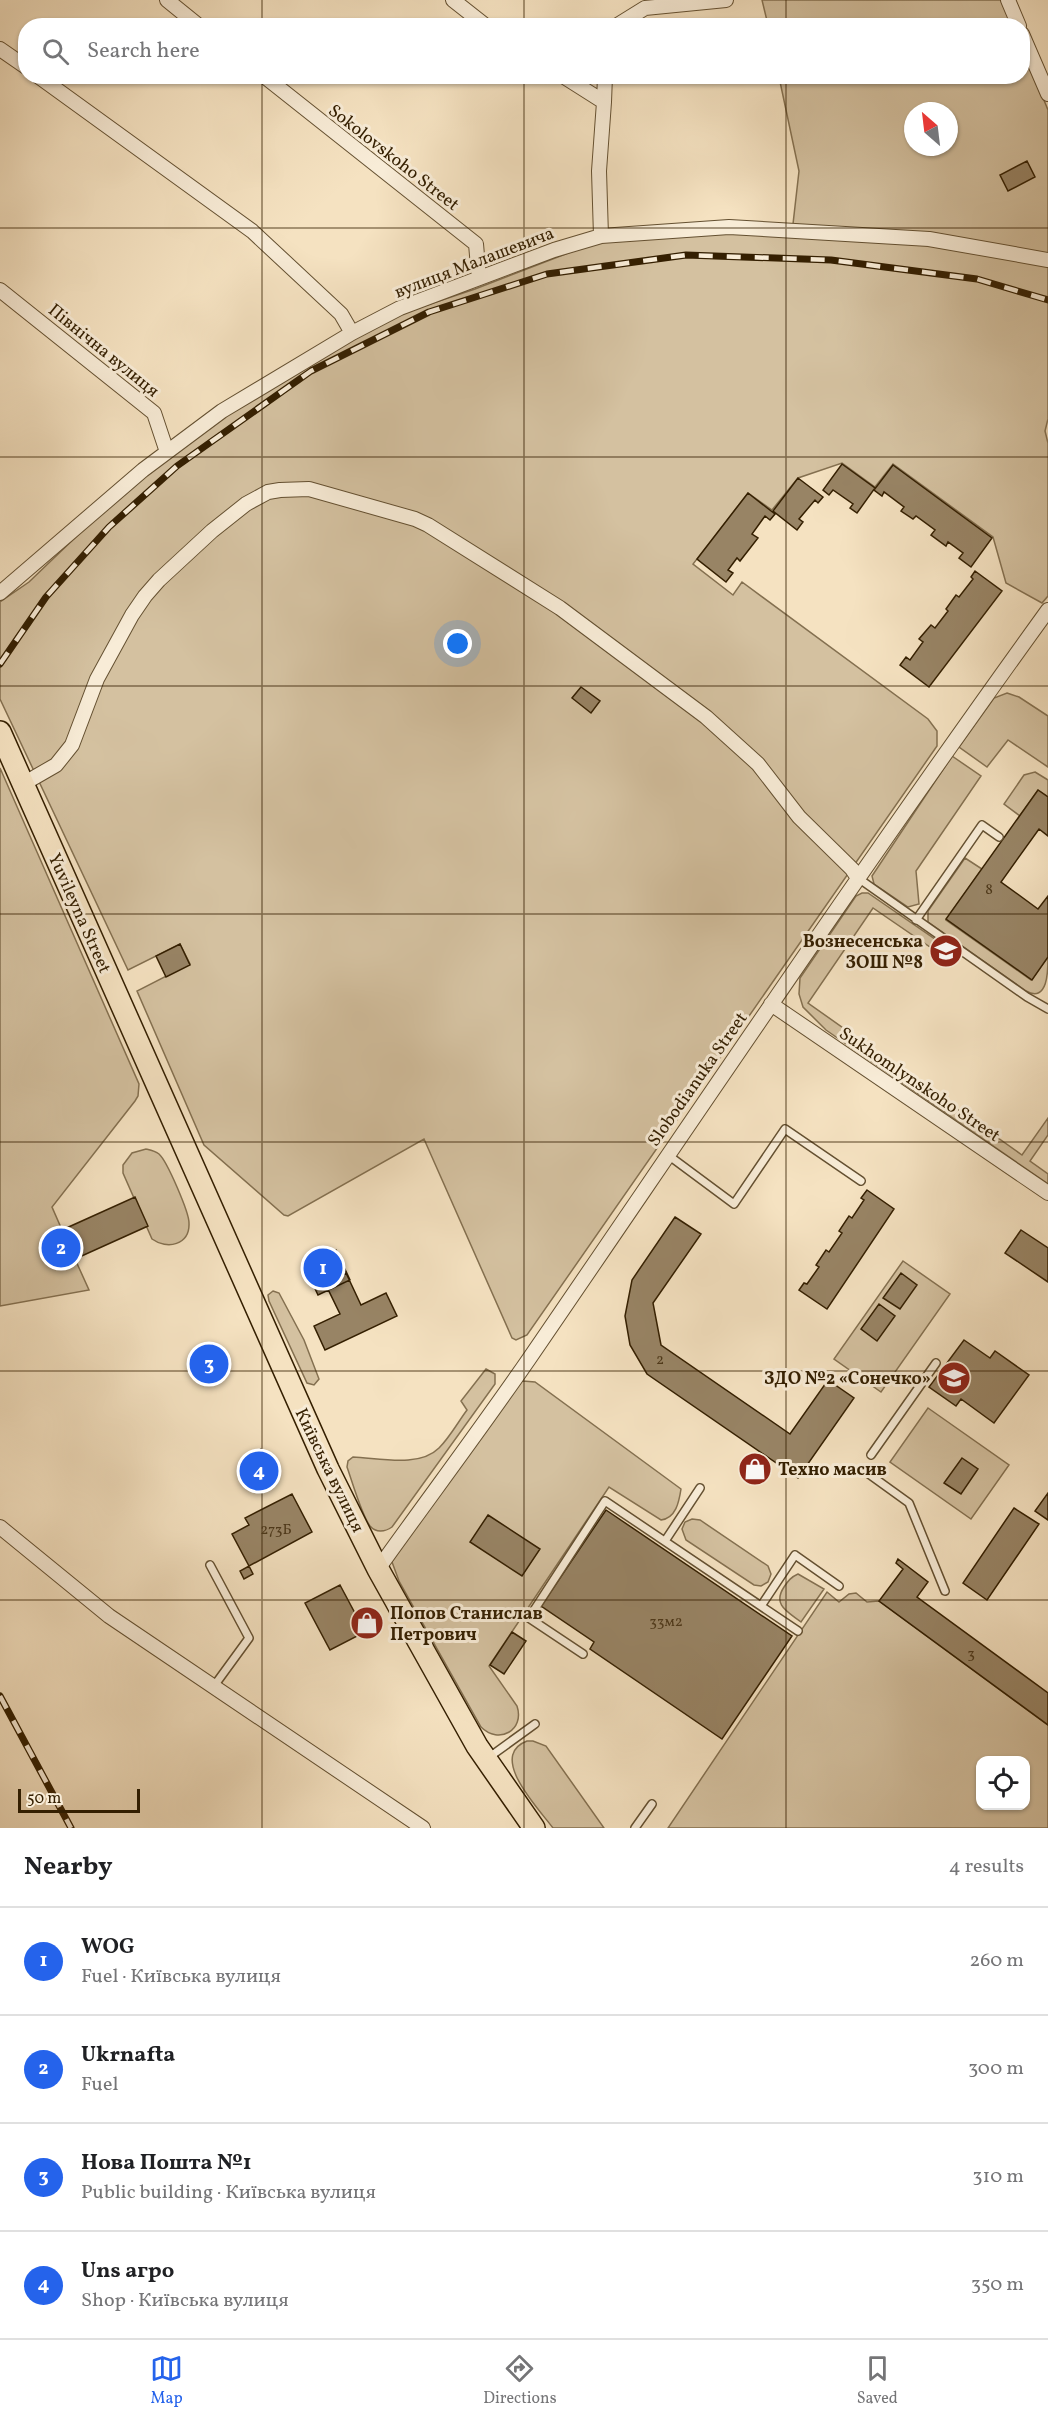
<!DOCTYPE html>
<meta charset="utf-8">
<style>
:root{--surface:#fff;--page:#f6f6f6;--text:#202124;--muted:#757577;--line:#e0e0e0;--accent:#2563eb}
body{margin:0;font-family:Vollkorn,serif;background:var(--page);color:var(--text)}
.controls{position:absolute;right:18px;bottom:18px;display:grid;overflow:hidden;border-radius:12px;box-shadow:0 2px 4px #0004}
.controls button{width:54px;height:54px;display:grid;place-items:center;padding:0;border:0;border-bottom:2px solid var(--line);background:var(--surface);color:var(--text);font:30px sans-serif}
.compass{position:absolute;left:904px;top:102px;width:54px;height:54px;border-radius:50%;background:var(--surface);box-shadow:0 2px 4px #0004;rotate:332deg}
.scale{position:absolute;left:18px;bottom:15px;width:122px;box-sizing:border-box;padding-left:6px;border:3px solid #341f01;border-top:0;font-size:16px;line-height:21px;white-space:nowrap;color:#341f01;-webkit-text-stroke:4px #f8ecd7;paint-order:stroke}
.you{position:absolute;left:458px;top:644px;width:21px;height:21px;margin:-15px;border:4px solid #fff;border-radius:50%;background:#1a73e8;box-shadow:0 0 0 9px #1a73e833}
.badge{display:grid;place-items:center;width:39px;height:39px;border-radius:50%;background:var(--accent);color:#fff;font-size:20px;font-weight:700}
.pin{position:absolute;translate:-50% -50%;border:3px solid #fff;box-shadow:0 2px 6px #0006}
.list{margin:0;padding:0;list-style:none}
h2{display:flex;justify-content:space-between;align-items:center;height:78px;margin:0;padding:0 24px;font-size:26px}
h2 small{font-size:20px;font-weight:400;color:var(--muted)}
.list li{display:grid;grid-template-columns:39px 1fr auto;gap:18px;align-items:center;box-sizing:border-box;height:108px;padding:0 24px;border-top:2px solid var(--line)}
.list b{display:block;font-size:22px;white-space:nowrap}
.list p{margin:0;font-size:20px;white-space:nowrap;color:var(--muted)}
.list em{font-size:20px;font-style:normal;color:var(--muted)}
.icon{flex:none;width:33px;height:33px;fill:none;stroke:currentColor;stroke-width:2;stroke-linecap:round;stroke-linejoin:round}
.map{position:relative;flex:none;width:1048px;height:1828px;overflow:hidden}
.search{position:absolute;background:var(--surface);box-shadow:0 2px 4px #0004;left:18px;right:18px;top:18px;height:66px;display:flex;align-items:center;gap:15px;box-sizing:border-box;padding:0 21px;border-radius:24px;color:var(--muted);font-size:22px}
.sheet{height:510px;background:var(--surface)}
nav{display:flex;justify-content:space-around;align-items:center;box-sizing:border-box;height:84px;border-top:2px solid var(--line);background:var(--surface);font-size:16px;color:var(--muted)}
nav a{display:grid;justify-items:center;gap:3px}
nav .on{color:var(--accent)}
.map>svg:first-child{display:block}
.green{fill:#d4c1a0;stroke:#847050;stroke-width:1.5;fill-rule:evenodd}
.building{fill:#988465;stroke:#341f01;stroke-width:1.5}
.lines{fill:none;stroke-linecap:round;stroke-linejoin:round}
.lane-casing{stroke:#645031;stroke-width:10}
.street-casing{stroke:#645031;stroke-width:16}
.primary-casing{stroke:#341f01;stroke-width:24}
.lane{stroke:#f8ecd7;stroke-width:7}
.street{stroke:#f8ecd7;stroke-width:14}
.primary{stroke:#f5e2c1;stroke-width:21}
.rail-casing{stroke:#341f01;stroke-width:7}
.rail{stroke:#f8ecd7;stroke-width:4.5;stroke-dasharray:14;stroke-linecap:butt}
.grid{fill:none;stroke:#341f01;stroke-width:1.5;stroke-opacity:0.55}
.labels{text-anchor:middle;stroke-width:6;stroke-linejoin:round;paint-order:stroke}
.number-label{font-size:15px;fill:#4d381a}
.street-label{font-size:18px;fill:#341f01;stroke:#f8ecd7}
.poi-label{font-size:18px;font-weight:bold;fill:#341f01;stroke:#f8ecd7;text-anchor:end}
</style>
<div class="map">
<svg width="1048" height="1828" viewBox="0 0 1048 1828">
<rect width="100%" height="100%" fill="#f5e2c1"/>
<filter id="stains"><feTurbulence type="fractalNoise" baseFrequency=".00333" numOctaves="4"/><feColorMatrix values="0 0 0 0 .2 0 0 0 0 .09 0 0 0 0 .02 0 0 0 .5 -.17"/></filter>
<radialGradient id="worn" r=".72"><stop offset=".6" stop-color="#630" stop-opacity="0"/><stop offset="1" stop-color="#630" stop-opacity=".3"/></radialGradient>
<!-- green -->
<path class="green" d="M762 0H1002L1012 25H768Z
M1023 49 1048 110V254L793 224 799 171 779 77 1022 76ZM913 111H949V147H913Z
M727 233 930 244 1048 265V419L1045 431 1048 443V596L1042 603 1006 583 993 537 893 464 875 487 842 463 798 478 772 510 748 493 693 564 733 595 742 582 928 719 937 731V746L527 1335 516 1340 512 1338 424 1139 288 1216 284 1215 204 1145 137 991 190 964 180 944 128 970 0 699V602L29 582 105 509 145 475 228 413 354 337 409 311 475 289 602 240Z
M1007 693 1019 697 1048 716V767L1008 740 987 767 959 747 994 698Z
M952 756 981 776 916 871 919 904 908 907 874 884 872 876Z
M0 768 139 1084 138 1096 135 1101 52 1207 62 1230 47 1237 75 1259 89 1290 0 1306Z
M1035 772 1048 780V797L1038 790 1020 816 1004 804 1024 775Z
M965 858 982 869 946 920 1031 980 1048 957C1048 971 1048 1003 1026 991L928 922V911Z
M862 893H868L955 953 949 960 873 908 808 1003 1022 1155 1048 1118V1135L1030 1161 1048 1174V1184L826 1030 803 1007 799 994 800 978 856 896Z
M146 1149C150 1150 155 1151 159 1154 167 1161 189 1212 189 1223 190 1245 167 1250 152 1239L123 1173V1165L132 1153Z
M903 1261 950 1294 881 1392 834 1359Z
M273 1291 279 1293 304 1340 319 1379 314 1385 307 1383 269 1301 268 1295Z
M486 1369 495 1374V1384L392 1527C385 1532 376 1533 370 1526 362 1516 352 1481 347 1467L348 1461 353 1457C379 1458 419 1468 439 1448 450 1437 458 1422 467 1410L461 1401Z
M523 1381 535 1382 681 1489C679 1502 676 1518 661 1520L609 1487 489 1666 517 1706C525 1730 499 1745 481 1727L399 1581 392 1562 395 1555 517 1383Z
M928 1408 1009 1465 971 1519 890 1462Z
M692 1519 700 1520 768 1566 771 1574 768 1582 761 1586 754 1585 686 1540 682 1529 685 1522Z
M798 1574 824 1589 801 1622C788 1612 772 1605 784 1587 788 1581 791 1577 798 1574Z
M827 1592 839 1602 849 1594 856 1593 867 1602 879 1601 1048 1725V1828H668ZM980 1760H1026V1806H980Z
M527 1741H533L546 1746 604 1828H553C539 1809 487 1756 527 1741Z"/>
<!-- building -->
<path class="building" d="M644 76H721L644 82Z
M1027 161 1035 177 1008 191 1000 175Z
M842 464 875 488 857 513 850 508 853 504 833 490 829 495 823 490Z
M893 465 992 538 971 567 959 558 963 553 948 542 946 546 931 535 935 530 916 516 913 519 901 511 904 507 884 492 882 496 874 490Z
M798 478 823 497 818 503 815 500 799 519 803 522 797 530 773 511Z
M748 493 775 514 770 520 765 516 752 534 758 538 740 561 737 558 728 570 733 573 726 582 697 559Z
M975 571 1002 591 929 687 900 665 906 657 910 660 923 642 919 639 931 625 935 628 948 611 946 609 956 595 959 597 973 579 971 577Z
M581 687 600 701 591 713 572 698Z
M1038 790 1048 797V836L1039 829 1001 882 1038 909 1048 896V957L1032 980 946 919Z
M180 944 190 965 166 977 156 956Z
M867 1190 894 1209 827 1309 799 1290 804 1283 807 1284 819 1267 816 1265 826 1250 829 1252 842 1233 839 1231 849 1216 852 1218 864 1200 861 1198Z
M135 1197 148 1226 75 1259 62 1230Z
M675 1217 701 1234 653 1303 661 1345 790 1434 828 1380 854 1398 798 1478 647 1374 630 1345 625 1316 632 1280Z
M62 1230 75 1259 59 1266 46 1237Z
M1021 1230 1048 1248V1282L1005 1253Z
M336 1250 350 1280 318 1295 304 1265Z
M346 1273 361 1305 386 1293 397 1316 325 1350 314 1326 340 1314 325 1283Z
M901 1273 917 1285 900 1309 883 1298Z
M879 1304 895 1316 877 1341 861 1329Z
M964 1340 990 1358 995 1351 1029 1375 994 1423 961 1399 956 1406 929 1387Z
M261 1449 265 1456 269 1453 278 1470 274 1472 277 1479 257 1489 241 1460Z
M962 1458 978 1469 961 1494 944 1483Z
M1048 1493V1520L1035 1511Z
M292 1494 312 1532 249 1566 232 1534 249 1525 245 1518Z
M1014 1508 1039 1524 987 1600 963 1583Z
M606 1510 792 1636 722 1739 590 1649 594 1642 541 1606Z
M488 1515 540 1549 522 1576 470 1542Z
M898 1559 928 1582 917 1597 1048 1693V1725L879 1601 903 1569 896 1563Z
M249 1566 253 1574 244 1579 240 1571Z
M340 1585 365 1632 330 1650 305 1603Z
M512 1632 526 1641 504 1674 490 1665Z"/>
<g class="lines">
<defs>
<path id="lane" d="M858 878 1027 997 1048 1009
M916 920 982 825 999 837
M668 1155 734 1204 785 1129 861 1181
M871 1455 936 1363
M866 1472 909 1503 945 1591
M665 1541 700 1488
M210 1565 249 1638 214 1686
M761 1606 795 1555 839 1586
M583 1654 529 1618 605 1501 798 1631
M488 1758 535 1724
M635 1828 652 1804"/>
<path id="street" d="M167 0 199 26
M453 0 486 26
M1008 0 1019 26
M616 26 645 8 726 0
M1022 34 1048 94
M0 49 26 67
M38 76 252 231 341 314 352 333
M264 76 476 244 479 278
M563 76 604 102 599 171 601 236
M604 102 605 76
M0 290 154 413 167 452
M0 593 143 470 222 411 352 333 400 308 554 250 601 236 729 227 929 239 1048 260
M23 784 56 765 72 745 97 679 132 615 145 596 159 580 212 531 246 504 268 492 280 490 309 489 415 519 428 525 560 608 706 717 758 764 799 817 852 869 858 878
M771 1004 1048 1193
M0 1527 109 1616 423 1828
M378 1569C428 1499 480 1430 529 1359 701 1108 870 856 1048 610"/>
<path id="primary" d="M0 732 328 1469 378 1569 477 1746 534 1828"/>
</defs>
<!-- lane casing -->
<use href="#lane" class="lane-casing"/>
<!-- street casing -->
<use href="#street" class="street-casing"/>
<!-- primary casing -->
<use href="#primary" class="primary-casing"/>
<!-- lane -->
<use href="#lane" class="lane"/>
<!-- street -->
<use href="#street" class="street"/>
<!-- primary -->
<use href="#primary" class="primary"/>
<defs>
<path id="rail" d="M0 664 46 597 109 527 177 466 311 371 429 312 547 274 686 255 831 260 977 279 1048 300
M0 1696 71 1828"/>
</defs>
<!-- rail casing -->
<use href="#rail" class="rail-casing"/>
<!-- rail -->
<use href="#rail" class="rail"/>
</g>
<!-- grid -->
<path class="grid" d="M262 0V26M524 0V26M786 0V26M262 76V1828M524 76V1828M786 76V1828M0 228H1048M0 457H1048M0 686H1048M0 914H1048M0 1142H1048M0 1371H1048M0 1600H1048"/>
<!-- icons -->
<defs>
<symbol id="school-disc" viewBox="-11 -11 22 22"><circle r="9.5" fill="#8f2418" stroke="#f8ecd7"/><path d="M0-5L7-2L0 1L-7-2ZM-4 1L0 2.5L4 1V4Q0 6-4 4Z" fill="#fff"/></symbol>
<symbol id="shop-disc" viewBox="-11 -11 22 22"><circle r="9.5" fill="#8f2418" stroke="#f8ecd7"/><path d="M-5-2.5h2.3a2.7 3.5 0 0 1 5.4 0H5L5.5 6h-11ZM-1.5-2.5h3a1.5 2.3 0 0 0-3 0Z" fill="#fff"/></symbol>
</defs>
<g fill-rule="evenodd">
<use href="#school-disc" x="927" y="932" width="38" height="38"/>
<use href="#school-disc" x="935" y="1359" width="38" height="38"/>
<use href="#shop-disc" x="736" y="1450" width="38" height="38"/>
<use href="#shop-disc" x="348" y="1604" width="38" height="38"/>
</g>
<g class="labels">
<!-- number labels -->
<g class="number-label">
<text x="989" y="894">8</text>
<text x="660" y="1364">2</text>
<text x="276" y="1534">273Б</text>
<text x="666" y="1626">33м2</text>
<text x="971" y="1658">3</text>
</g>
<!-- street labels -->
<g class="street-label">
<text transform="translate(394 157) rotate(38)" y="6">Sokolovskoho Street</text>
<text transform="translate(474 262) rotate(-21)" y="6">вулиця Малашевича</text>
<text transform="translate(104 350) rotate(39)" y="6">Північна вулиця</text>
<text transform="translate(80 913) rotate(66)" y="6">Yuvileyna Street</text>
<text transform="translate(697 1079) rotate(-55)" y="6">Slobodianuka Street</text>
<text transform="translate(920 1084) rotate(34)" y="6">Sukhomlynskoho Street</text>
<text transform="translate(330 1470) rotate(64)" y="6">Київська вулиця</text>
</g>
<!-- poi labels -->
<g class="poi-label">
<text x="923" y="947">Вознесенська<tspan x="923" dy="21">ЗОШ №8</tspan></text>
<text x="931" y="1384">ЗДО №2 «Сонечко»</text>
<text x="778" y="1475" text-anchor="start">Техно масив</text>
<text x="390" y="1619" text-anchor="start">Попов Станислав<tspan x="390" dy="21">Петрович</tspan></text>
</g>
</g>
<rect width="100%" height="100%" filter="url(#stains)"/>
<rect width="100%" height="100%" fill="url(#worn)"/>
</svg>
<div class="controls">
<button><svg class="icon" aria-label="locate" viewBox="0 0 24 24"><circle cx="12" cy="12" r="6"/><path d="M12 2v4M12 18v4M2 12h4M18 12h4"/></svg></button>
</div>
<svg class="compass" viewBox="-18 -18 36 36"><path d="M0-13l5 13h-10z" fill="#e53935"/><path d="M0 13l5-13h-10z" fill="#757577"/></svg>
<div class="scale">50 m</div>
<div class="you"></div>
<div class="pin badge" style="left:323px;top:1268px">1</div>
<div class="pin badge" style="left:61px;top:1248px">2</div>
<div class="pin badge" style="left:209px;top:1364px">3</div>
<div class="pin badge" style="left:259px;top:1471px">4</div>
<div class="search"><svg class="icon" aria-label="search" viewBox="0 0 24 24"><circle cx="10" cy="10" r="6"/><path d="M15 15l6 6"/></svg>Search here</div>
</div>
<section class="sheet">
<h2>Nearby<small>4 results</small></h2>
<ul class="list">
<li><span class="badge">1</span><div><b>WOG</b><p>Fuel · Київська вулиця</p></div><em>260 m</em></li>
<li><span class="badge">2</span><div><b>Ukrnafta</b><p>Fuel</p></div><em>300 m</em></li>
<li><span class="badge">3</span><div><b>Нова Пошта №1</b><p>Public building · Київська вулиця</p></div><em>310 m</em></li>
<li><span class="badge">4</span><div><b>Uns агро</b><p>Shop · Київська вулиця</p></div><em>350 m</em></li>
</ul>
</section>
<nav>
<a class="on"><svg class="icon" aria-label="map" viewBox="0 0 24 24"><path d="M3 6l6-2 6 2 6-2v14l-6 2-6-2-6 2zM9 4v14M15 6v14"/></svg>Map</a>
<a><svg class="icon" aria-label="directions" viewBox="0 0 24 24"><path d="M12 3l9 9-9 9-9-9zM9 14v-3h6M13 9l2 2-2 2"/></svg>Directions</a>
<a><svg class="icon" aria-label="saved" viewBox="0 0 24 24"><path d="M7 4h10v16l-5-4-5 4z"/></svg>Saved</a>
</nav>
